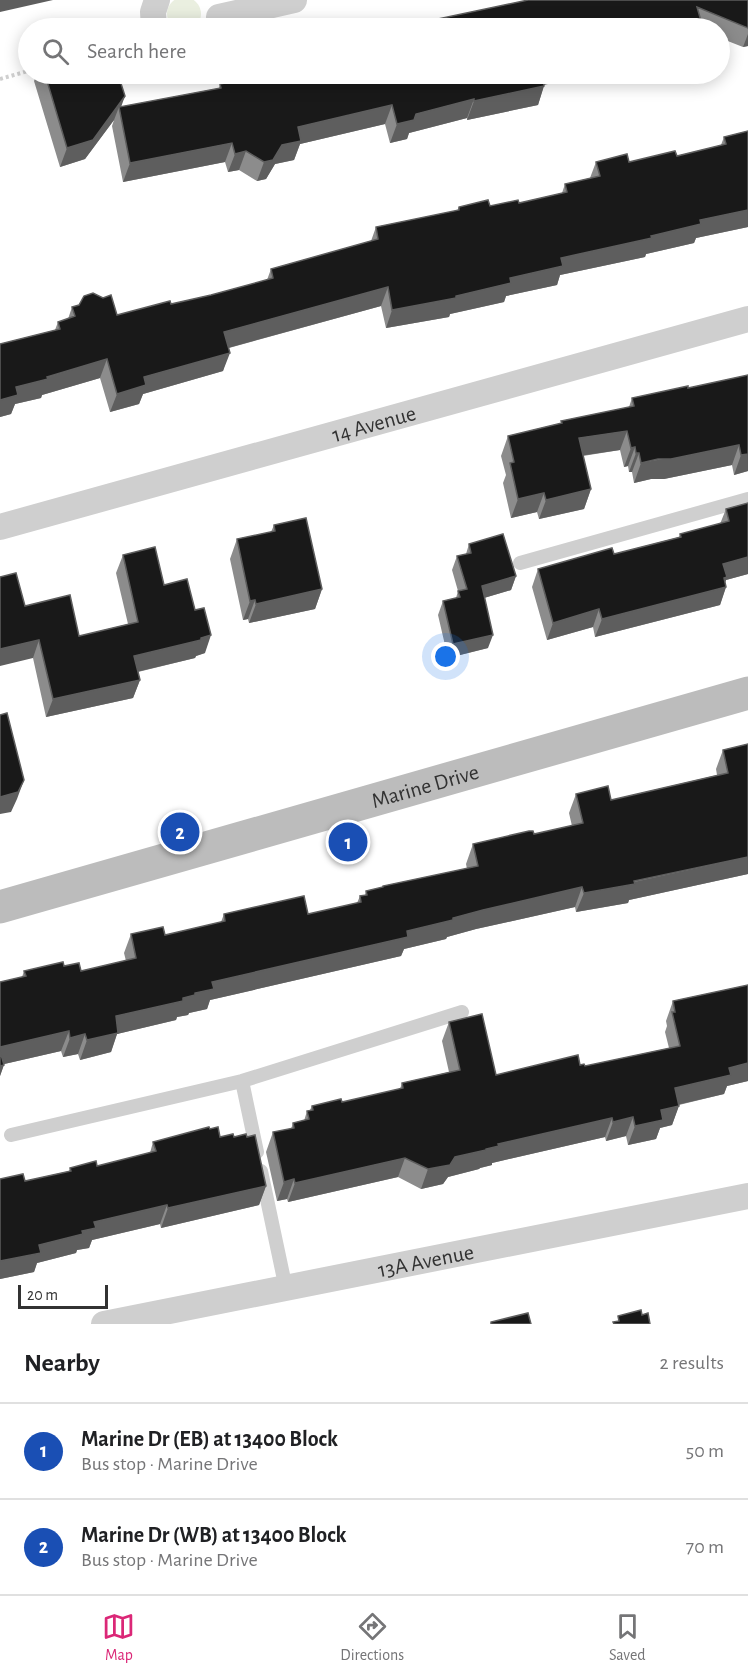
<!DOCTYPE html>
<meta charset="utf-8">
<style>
:root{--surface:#fff;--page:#f6f6f6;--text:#202124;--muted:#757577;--line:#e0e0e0;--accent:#db2777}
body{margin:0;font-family:"Alegreya Sans",sans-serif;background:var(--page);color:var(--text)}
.scale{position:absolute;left:18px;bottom:15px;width:90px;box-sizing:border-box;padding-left:6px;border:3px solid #323232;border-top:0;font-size:16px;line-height:21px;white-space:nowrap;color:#323232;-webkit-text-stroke:4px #fff;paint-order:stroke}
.you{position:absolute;left:446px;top:657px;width:21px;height:21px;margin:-15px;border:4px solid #fff;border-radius:50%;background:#1a73e8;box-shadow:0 0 0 9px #1a73e833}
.badge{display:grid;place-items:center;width:39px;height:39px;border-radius:50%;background:var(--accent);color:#fff;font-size:20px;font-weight:700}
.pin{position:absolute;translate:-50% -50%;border:3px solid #fff;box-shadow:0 2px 6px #0006}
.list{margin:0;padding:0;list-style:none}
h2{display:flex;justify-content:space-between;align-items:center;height:78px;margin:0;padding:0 24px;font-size:26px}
h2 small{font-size:20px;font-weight:400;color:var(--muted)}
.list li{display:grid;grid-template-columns:39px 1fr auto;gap:18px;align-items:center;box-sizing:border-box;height:96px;padding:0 24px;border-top:2px solid var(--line)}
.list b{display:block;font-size:22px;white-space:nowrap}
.list p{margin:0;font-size:20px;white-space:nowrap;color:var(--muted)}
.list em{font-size:20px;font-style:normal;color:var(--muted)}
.icon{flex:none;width:33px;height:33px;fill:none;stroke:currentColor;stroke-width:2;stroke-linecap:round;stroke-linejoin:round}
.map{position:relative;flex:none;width:748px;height:1324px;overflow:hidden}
.search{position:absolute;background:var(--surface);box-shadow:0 3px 15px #0003;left:18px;right:18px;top:18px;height:66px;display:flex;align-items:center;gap:15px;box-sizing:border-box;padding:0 21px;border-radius:33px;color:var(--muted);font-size:22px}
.sheet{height:270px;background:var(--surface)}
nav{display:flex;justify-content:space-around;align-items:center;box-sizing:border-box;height:84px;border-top:2px solid var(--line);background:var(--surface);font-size:16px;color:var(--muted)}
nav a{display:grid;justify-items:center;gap:3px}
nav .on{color:var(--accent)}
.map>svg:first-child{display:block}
.green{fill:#eaefe0}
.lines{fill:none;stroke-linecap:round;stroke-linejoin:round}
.path{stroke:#cfcfcf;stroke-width:4;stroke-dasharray:3 3;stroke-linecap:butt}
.lane{stroke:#cfcfcf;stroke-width:14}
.street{stroke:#cfcfcf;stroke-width:26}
.secondary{stroke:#bcbcbc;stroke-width:33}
.wall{fill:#8c8c8c}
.shaded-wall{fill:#5e5e5e}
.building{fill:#191919;stroke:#5e5e5e;stroke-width:1.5}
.labels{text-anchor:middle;stroke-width:6;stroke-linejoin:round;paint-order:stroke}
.street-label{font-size:22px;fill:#323232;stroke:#fff}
</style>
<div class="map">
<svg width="748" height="1324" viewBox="0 0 748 1324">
<rect width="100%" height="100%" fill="#fff"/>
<!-- green -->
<path class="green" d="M167 14a17 17 0 1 1 34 0a17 17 0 1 1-34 0Z"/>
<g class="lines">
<!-- path -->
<path class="path" d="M0 79 28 71"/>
<!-- lane -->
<path class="lane" d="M520 563 748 499
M242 1081 257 1152
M11 1135 242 1081 462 1012
M261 1171 286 1289"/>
<!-- street -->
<g class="street">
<path d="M219 17 294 0"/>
<path d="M154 28 153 12 157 0"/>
<path id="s1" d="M0 527 748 319"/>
<path id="s2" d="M104 1324 748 1196"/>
</g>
<!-- secondary -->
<path class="secondary" id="s3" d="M0 907 748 693"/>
</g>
<!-- wall -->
<path class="wall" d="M748 0V46L743 47 720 38V28H404Z
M37 74H118L121 107 219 88 220 84 272 74H605L589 78 584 75 544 85 538 105 467 120V118L409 133 407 139 390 143 385 124 300 144 294 160 275 164 266 179 257 181 239 170 228 172 225 162 123 182 112 126 114 120 85 159 60 167 34 81Z
M748 131V227L696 238 694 243 646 254 645 257 560 275 557 285 506 296 504 302 450 314 449 317 386 328 381 306 229 348 223 371 143 394 139 404 110 412 100 378 42 395 41 398 15 404 11 414 0 417V344L55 330 58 322 68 319 72 307 117 315 171 304 211 295 267 280 271 269 371 241 376 227 457 211 459 207 490 206 519 203 562 193 565 184 590 178 596 162H629L677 156 721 145 724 137Z
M748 375V471L734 475 732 465 664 479H651L634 483 632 472H629L628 466 624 467 620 450 583 456 591 489 584 509 539 519 537 512 511 518 503 483 506 475 501 456 508 436 561 423V421L629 407 632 398 688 388Z
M748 503V574L726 580 725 582 726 587 720 605 595 637 593 627 547 640 532 587 538 569 614 554 679 537 680 534 720 524 726 509Z
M274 525 322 589 315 609 249 623 248 619 243 620 230 559 237 539 271 532Z
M469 544 516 576 511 590 484 598 488 648 448 658 438 615 443 601 456 598 458 591 452 570 457 556 466 554Z
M123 555 164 585 205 653 196 656 195 658 138 672 140 680 133 698 46 717 33 658 25 606 79 636 128 624 116 573Z
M748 744V874L629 900 628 903 576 912 575 907 476 929 447 937 446 939 404 949 401 956 210 1000 207 1009 189 1013 188 1015 177 1017 176 1020 117 1034 111 1052 80 1060 78 1054 63 1057 61 1051 4 1064 0 1076V982L22 977 24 971 64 966 81 971 126 961 124 953 131 934 165 935 221 922 224 914H308L357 903 360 896 365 895 366 891 382 887 383 886 467 869 466 864 473 844 534 834 572 826 569 813 576 794 611 800 717 775 716 769 723 750Z
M748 985V1081L727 1086 724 1094 679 1105 672 1125 660 1128 656 1139 628 1145 626 1136 606 1141 605 1137 492 1163V1165L480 1168 479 1169 448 1177 443 1184 421 1189 398 1177 288 1202 287 1199 277 1201 266 1152 273 1132 291 1129 293 1123 304 1121 307 1111 310 1110 312 1106 342 1102 400 1089 402 1083 449 1072 442 1041 449 1022 496 1075 580 1065 585 1066 669 1048 665 1032 667 1026 666 1021 673 1001Z
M210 1129 220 1137H234L266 1186 259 1205 161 1228 160 1224 92 1240 89 1248 77 1250 76 1253 37 1263 34 1272 0 1279V1179L25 1181 69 1171 70 1168 97 1166 150 1153 153 1142Z"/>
<!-- shaded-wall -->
<path class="shaded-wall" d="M0 0H53L0 12Z
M748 34V46L743 47Z
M539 74H584V75L534 87Z
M590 74H605L589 78Z
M544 86 538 105 467 120 474 101Z
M125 96 120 110 119 107 114 120 85 159 60 167 67 148Z
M474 99 467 118 409 133 407 139 390 143 397 124 416 114Z
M392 105 385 124 300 144 294 160 275 164 266 179 257 181 264 162 298 127Z
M232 143 225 162 123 182 130 163Z
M246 151 239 170 228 172 235 154Z
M748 210V227L696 238 694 243 646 254 645 257 560 275 557 285 506 296 504 302 450 314 449 317 386 328 392 310 456 296 510 278 561 258 651 236 700 220Z
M388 287 381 306 217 351 224 332Z
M230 353 223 371 143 394 139 404 110 412 117 394 144 377Z
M107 359 100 378 42 395 41 398 15 404 11 414 0 417V400L16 387Z
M627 431 620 450 572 457 579 438Z
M739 445 732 465 664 479H651L634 483 641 463Z
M635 447 628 466 624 467 631 448Z
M636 453H639L632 472H629Z
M748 454V471L734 475 741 455Z
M591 489 584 509 539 519 546 500Z
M544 493 537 512 511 518 518 499Z
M748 557V574L726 580 723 588 726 587 720 605 595 637 602 619 723 564Z
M516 576 511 590 477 600 482 586Z
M322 589 315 609 249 623 256 604Z
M255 600 248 619 243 620 250 601Z
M599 609 593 627 547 640 553 623Z
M211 635 205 653 196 656 195 658 128 674 134 656Z
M493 635 488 648 448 658 453 644Z
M39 640 33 658 0 666V649Z
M140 680 133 698 46 717 53 699Z
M24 780 17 799 11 812 0 814V797Z
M748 857V874L629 900 628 903 576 912 584 893Z
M582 887 575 907 476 929 447 937 446 939 404 949 401 956 210 1000 207 1009 189 1013 188 1015 177 1017 176 1020 117 1034 111 1052 80 1060 87 1040 116 1016 183 998 195 993 212 982 483 910Z
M69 1031 61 1051 0 1065V1047Z
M85 1034 78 1054 63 1057 70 1038Z
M748 1063V1081L727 1086 724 1094 668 1107 675 1088 729 1068Z
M4 1065 0 1076V1066Z
M679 1106 672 1125 660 1128 656 1139 628 1145 635 1126 661 1110Z
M633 1117 626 1136 606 1141 613 1122Z
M612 1118 605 1137 492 1163V1165L480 1168 479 1169 448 1177 443 1184 421 1189 428 1169 455 1157 498 1144Z
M405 1158 398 1177 288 1202 295 1183Z
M294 1179 287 1199 277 1201 284 1182Z
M266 1186 259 1205 161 1228 168 1208Z
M167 1205 160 1224 92 1240 89 1248 77 1250 76 1253 37 1263 34 1272 0 1279V1261L39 1245 82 1231 94 1222Z"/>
<!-- building -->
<path class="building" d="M528 0H748V28L697 7 703 28H404L438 19Z
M45 74H118L125 96 93 140 67 148Z
M272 74H542L544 86 474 101V99L416 114 414 120 397 124 392 105 298 127 301 141 282 145 273 160 264 162 246 151 235 154 232 143 130 163 119 107 221 88 220 84Z
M748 131V210L700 220 701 224 651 236 652 238 561 258 563 266 510 278 511 283 456 296V298L392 310 388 287 224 332 230 353 144 377 146 385 117 394 107 359 47 377 48 379 16 387 18 395 0 400V344L60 329 58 322 75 316 72 307 79 305 84 296 93 293 103 298 111 295 117 315 170 301 171 304 211 295 273 278 271 269 378 239 376 227 459 210V207L488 200 490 206 518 200 519 203 567 192 565 184 600 176 596 162 627 154 629 162 675 151 677 156 726 144 724 137Z
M748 375V454L741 455 739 445 671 459H658L641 463 639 453H636L635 447 631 448 627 431 579 438 591 489 546 500 544 493 518 499 510 463 514 462 508 436 562 423 561 421 634 406 632 398 688 386V388Z
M748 503V557L723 564 727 577 724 578 726 587 602 619 599 609 553 623 538 569 612 548 614 554 681 537 680 534 729 521 726 509Z
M306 518 322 589 256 604 255 600 250 601 237 539 275 531 274 525Z
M503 534 516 576 482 586 493 635 453 644 443 601 460 597 458 591 467 589 457 556 471 553 469 544Z
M155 547 164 585 187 579 195 610 204 608 211 635 201 638V640L134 656 140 680 53 699 39 640 0 649V577L16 573 25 606 70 595 79 636 138 622 123 555Z
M7 713 24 780 18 792 0 797V715Z
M748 744V857L634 881 635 884 584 893 582 887 483 910 453 918V920L407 931 408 937 212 982 214 989 195 993V995L183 998V1001L116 1016 118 1033 87 1040 85 1034 70 1038 69 1031 0 1047V982L26 976 24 971 63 962 64 966 79 963 81 971 136 958 131 934 163 927 165 935 225 921 224 914 304 896 308 914 361 902 360 896 367 895 366 891 383 887V886L478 866 473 844 529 831H533L534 834 583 823 576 794 608 786 611 800 728 773 723 750Z
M748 985V1063L729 1068 731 1075 675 1088 679 1106 661 1110 663 1120 635 1126 633 1117 613 1122 612 1118 498 1144 499 1146 486 1149V1150L455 1157 450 1165 428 1169 405 1158 295 1183 294 1179 284 1182 273 1132 294 1128 293 1123 309 1119 307 1111 313 1110 312 1106 341 1099 342 1102 403 1088 402 1083 460 1070 449 1022 482 1014 496 1075 578 1055 580 1065 584 1064 585 1066 680 1046 672 1012H675L673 1001Z
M0 1051 4 1065 0 1066Z
M209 1127 210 1129 218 1127 220 1137 233 1134 234 1137 246 1134 247 1137 255 1135 266 1186 168 1208 167 1205 94 1222 96 1228 82 1231 83 1234 39 1245 41 1253 0 1261V1179L23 1174 25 1181 71 1171 70 1168 96 1161 97 1166 156 1151 153 1142Z
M641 1310 642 1315 648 1313 650 1324H614L613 1322 619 1321 618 1316Z
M528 1313 531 1324H491V1322Z"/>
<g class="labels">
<!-- street labels -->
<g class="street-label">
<text dy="8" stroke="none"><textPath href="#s1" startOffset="388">14 Avenue</textPath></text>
<text dy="8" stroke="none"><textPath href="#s3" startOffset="442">Marine Drive</textPath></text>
<text dy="8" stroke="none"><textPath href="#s2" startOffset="328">13A Avenue</textPath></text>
</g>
</g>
</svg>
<div class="scale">20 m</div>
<div class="you"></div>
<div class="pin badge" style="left:348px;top:842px;background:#1a4fb4">1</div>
<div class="pin badge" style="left:180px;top:832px;background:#1a4fb4">2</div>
<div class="search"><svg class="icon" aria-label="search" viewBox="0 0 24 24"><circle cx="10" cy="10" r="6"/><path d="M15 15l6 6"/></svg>Search here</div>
</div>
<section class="sheet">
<h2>Nearby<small>2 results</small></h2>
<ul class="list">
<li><span class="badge" style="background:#1a4fb4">1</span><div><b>Marine Dr (EB) at 13400 Block</b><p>Bus stop · Marine Drive</p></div><em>50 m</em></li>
<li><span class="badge" style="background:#1a4fb4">2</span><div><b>Marine Dr (WB) at 13400 Block</b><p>Bus stop · Marine Drive</p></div><em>70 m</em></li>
</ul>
</section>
<nav>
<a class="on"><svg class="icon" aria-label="map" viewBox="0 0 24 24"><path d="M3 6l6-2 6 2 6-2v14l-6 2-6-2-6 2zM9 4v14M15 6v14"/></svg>Map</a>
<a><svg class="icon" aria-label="directions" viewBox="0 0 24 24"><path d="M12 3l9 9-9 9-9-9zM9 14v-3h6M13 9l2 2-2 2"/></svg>Directions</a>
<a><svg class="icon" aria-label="saved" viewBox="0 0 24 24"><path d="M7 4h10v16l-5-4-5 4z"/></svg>Saved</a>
</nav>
